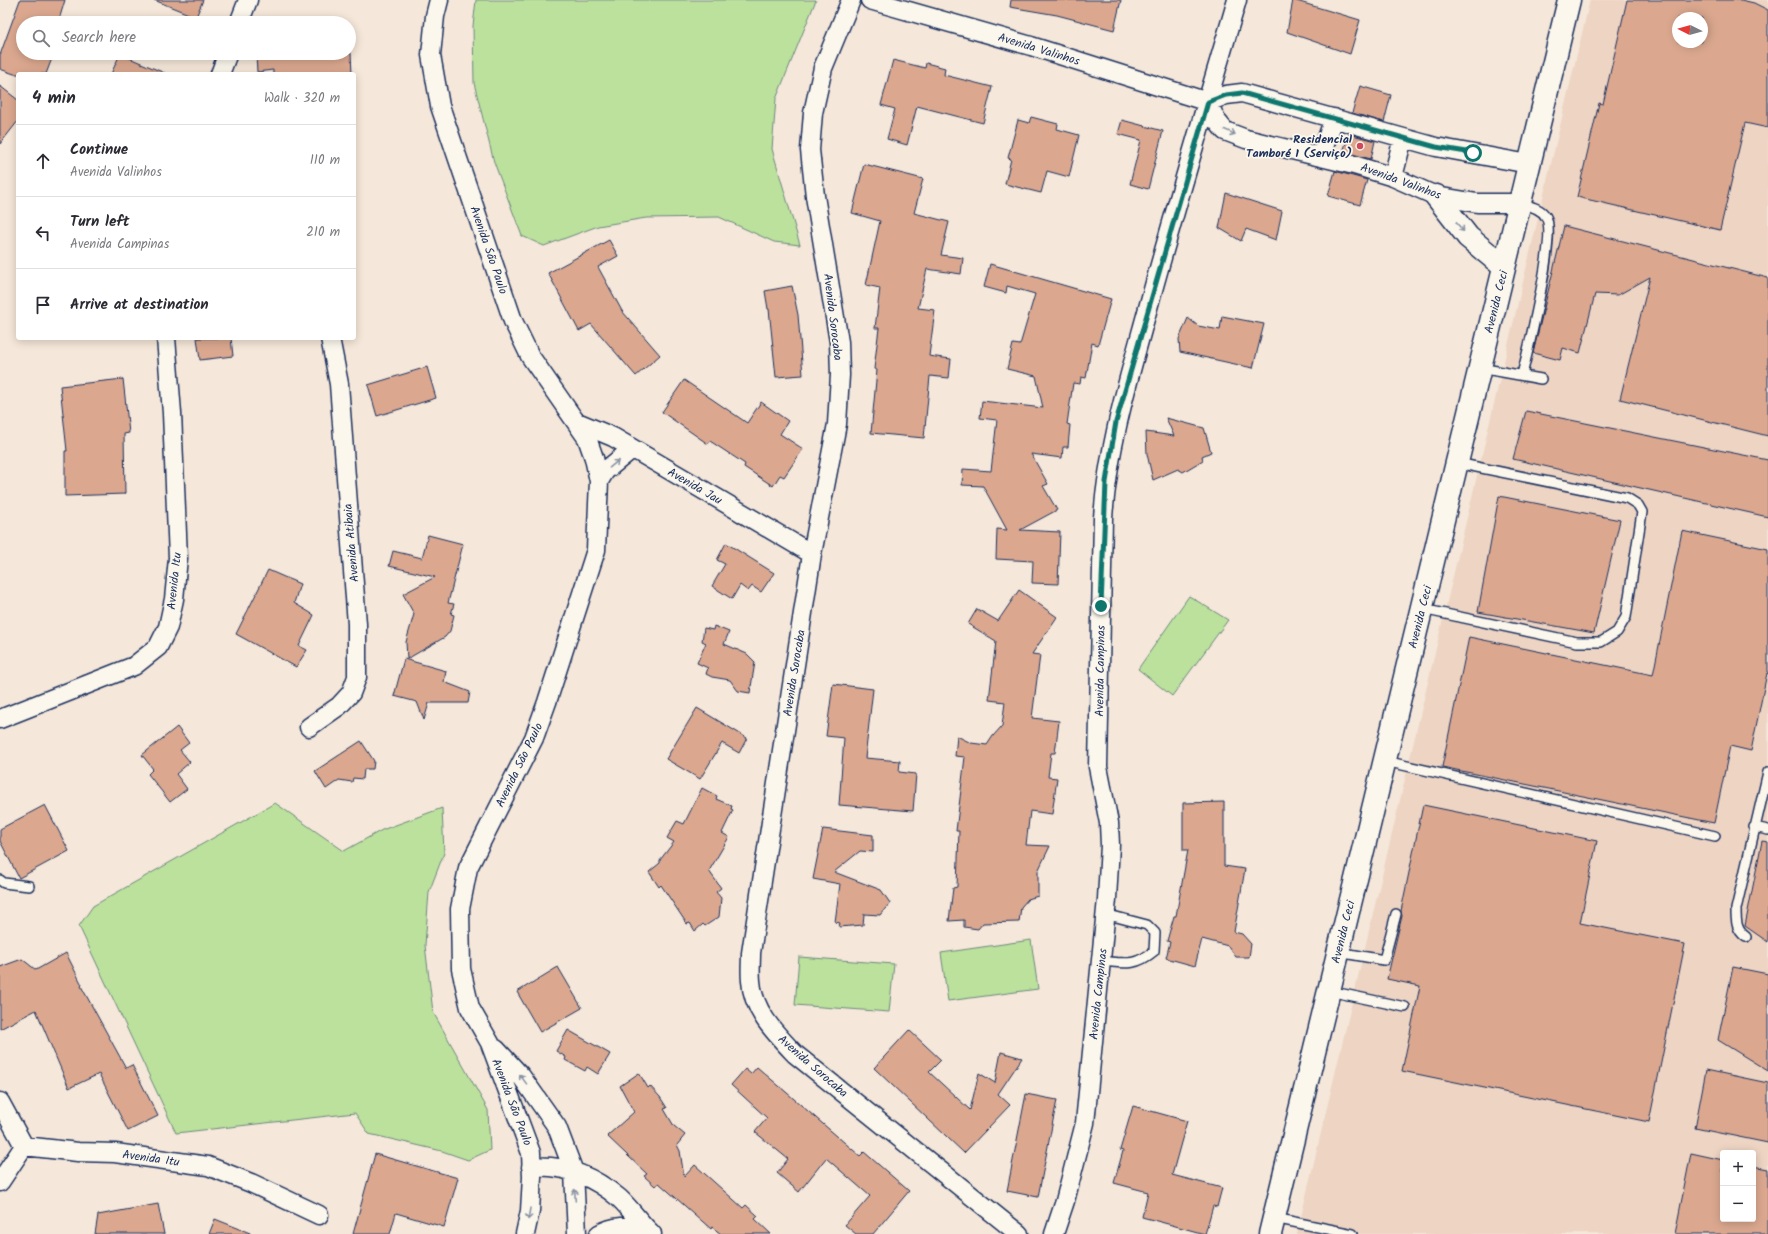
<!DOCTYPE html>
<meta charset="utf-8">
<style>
:root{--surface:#fff;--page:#f7f7f7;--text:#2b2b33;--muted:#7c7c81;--line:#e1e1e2}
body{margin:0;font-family:Kalam,sans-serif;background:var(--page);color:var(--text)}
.controls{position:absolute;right:12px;bottom:12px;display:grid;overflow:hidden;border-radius:4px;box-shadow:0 2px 10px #0003}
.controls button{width:36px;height:36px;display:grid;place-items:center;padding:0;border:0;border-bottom:1px solid var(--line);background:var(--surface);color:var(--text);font:20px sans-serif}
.compass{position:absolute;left:1672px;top:12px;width:36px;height:36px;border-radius:50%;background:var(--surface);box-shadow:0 2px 10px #0003;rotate:275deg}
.stop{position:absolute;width:12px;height:12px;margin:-9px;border:3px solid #0f766e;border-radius:50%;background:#fff}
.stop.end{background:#0f766e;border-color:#fff;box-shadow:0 1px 4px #0008}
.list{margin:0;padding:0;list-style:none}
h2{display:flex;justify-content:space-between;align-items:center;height:52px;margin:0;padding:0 16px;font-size:17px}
h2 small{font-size:13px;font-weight:400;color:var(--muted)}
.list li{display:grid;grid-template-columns:26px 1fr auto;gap:12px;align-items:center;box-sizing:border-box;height:72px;padding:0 16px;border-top:1px solid var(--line)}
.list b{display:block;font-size:15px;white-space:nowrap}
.list p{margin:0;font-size:13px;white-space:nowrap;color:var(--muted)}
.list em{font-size:13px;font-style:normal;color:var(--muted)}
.icon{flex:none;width:22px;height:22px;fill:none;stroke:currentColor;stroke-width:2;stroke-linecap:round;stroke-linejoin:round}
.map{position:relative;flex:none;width:1768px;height:1234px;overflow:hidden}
.search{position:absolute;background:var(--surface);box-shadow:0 2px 10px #0003;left:16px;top:16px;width:340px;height:44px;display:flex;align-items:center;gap:10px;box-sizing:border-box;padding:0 14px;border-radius:22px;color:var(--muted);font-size:15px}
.panel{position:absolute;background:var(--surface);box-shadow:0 2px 10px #0003;left:16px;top:72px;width:340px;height:268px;border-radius:4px}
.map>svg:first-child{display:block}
.built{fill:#edd4c3;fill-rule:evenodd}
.green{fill:#bbe19c;stroke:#6b887d}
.building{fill:#dba88f;stroke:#1b2f5e;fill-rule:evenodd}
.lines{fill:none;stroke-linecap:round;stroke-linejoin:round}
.lane-casing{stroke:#1b2f5e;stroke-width:12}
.street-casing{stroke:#1b2f5e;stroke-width:21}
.secondary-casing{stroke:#1b2f5e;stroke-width:25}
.lane{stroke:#fbf7ec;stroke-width:9}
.street{stroke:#fbf7ec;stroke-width:18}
.secondary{stroke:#fbf7ec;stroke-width:22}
.oneway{stroke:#8b93a5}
.route{stroke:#0f766e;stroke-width:5}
.poi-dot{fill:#d1495b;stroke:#fbf7ec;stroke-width:1.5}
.labels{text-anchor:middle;stroke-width:3.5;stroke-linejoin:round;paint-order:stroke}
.street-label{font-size:12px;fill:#1b2f5e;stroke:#fbf7ec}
.poi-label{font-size:12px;font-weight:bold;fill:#1b2f5e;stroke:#fbf7ec;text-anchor:end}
</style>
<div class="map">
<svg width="1768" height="1234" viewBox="0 0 1768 1234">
<rect width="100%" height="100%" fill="#f5e7d9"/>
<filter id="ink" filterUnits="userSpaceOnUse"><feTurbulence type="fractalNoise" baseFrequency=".025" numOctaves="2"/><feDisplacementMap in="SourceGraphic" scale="8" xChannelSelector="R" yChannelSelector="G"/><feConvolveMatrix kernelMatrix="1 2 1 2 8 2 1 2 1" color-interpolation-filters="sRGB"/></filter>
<g filter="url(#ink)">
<!-- built -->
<path class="built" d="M1590 0H1768V1234H1297ZM1678 18H1702V42H1678ZM1723 1153H1753V1219H1723Z"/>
<!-- green -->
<path class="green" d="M476 0H816L776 99 772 149 800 245 774 242 719 217 646 218 598 226 544 246 522 236 494 162 474 83 473 26Z
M1189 596 1228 620 1172 696 1138 669Z
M275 803 344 851 382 830 442 808 444 853 429 892 425 945 433 1012 488 1110 490 1150 468 1160 442 1151 369 1134 355 1113 176 1133 79 926 93 906Z
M1031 940 1038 989 948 1001 941 953Z
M799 957 894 964 889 1012 795 1005Z"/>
<!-- building -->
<path class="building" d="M20 0H65L58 23H23V53H54L46 74H14L0 69V55Z
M154 0H203L196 17Z
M1011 0H1121L1114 30 1057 15 1010 7Z
M1293 0 1360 20 1350 54 1287 32Z
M1627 0H1741L1754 3 1768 10V128L1745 123 1720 230 1577 197 1599 103 1603 104ZM1678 18H1702V42H1678Z
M286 53H351L352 74H273V70L257 72 256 55Z
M120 54 167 74H111Z
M893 60 925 68 926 63 945 68 944 75 992 87 983 123 917 106 907 145 887 139 895 109 881 105Z
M0 86 18 100V121L0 144Z
M1360 86 1391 95 1384 122 1352 113Z
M1031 117 1058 124 1057 129 1079 135 1069 177 1047 171 1041 193 1005 184 1011 159 1008 158 1018 120 1029 123Z
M1122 120 1163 131 1148 189 1130 184 1141 140 1118 134Z
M1349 134 1375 141 1371 159 1343 152Z
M864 164 923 179 914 213 949 222 941 255 963 258 961 274 927 269 918 308 935 310 929 356 951 359 949 378 930 376 924 438 871 433 877 370 874 369 879 328H875L880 288 866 285 880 221 852 213Z
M1335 171 1367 180 1360 205 1328 196Z
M1226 193 1282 211 1276 240 1246 229 1241 241 1219 228Z
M1564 226 1768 278V436L1620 399 1650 277 1618 295 1595 294 1580 353 1563 348 1560 360 1533 353Z
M609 240 618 256 598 267 622 311 660 355 636 376 591 324 579 331 548 273Z
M990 264 1111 299 1098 345 1092 343 1086 378 1081 377 1080 384 1073 383 1067 424 1070 425 1068 447H1063L1062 458 1031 454 1048 484 1043 486 1057 510 1020 530 1060 532 1058 584 1032 583 1033 561 996 559 997 529 1007 530 983 486 962 485 963 469 991 471 997 420 980 418 982 401 1043 408 1036 376 1007 369 1013 344 1020 345 1035 294 1007 286 1006 293 984 287Z
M792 286 798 315 803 375 776 377 769 309H768L765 291Z
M1222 316 1264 324 1253 368 1180 352 1179 339 1188 318 1198 326 1220 330Z
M197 338H231L233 356 200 360Z
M427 367 436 398 377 416 368 385Z
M123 379 129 433 124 434 125 494 65 496V451H67L60 386Z
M684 380 747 423 761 402 788 421 780 434 803 449 784 477 780 475 773 486 744 467 745 464 710 441 708 444 662 412Z
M1526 411 1768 460V517L1513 459Z
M1166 418 1204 428 1211 452 1202 456 1203 460 1183 472 1178 469 1153 480 1147 454 1146 432 1174 436Z
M1499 496 1620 520 1594 633 1478 612Z
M1682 531 1768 549V674L1767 673 1751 751 1730 746 1714 823 1442 767 1469 637 1653 675Z
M428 535 463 544 448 603 454 604 451 614 454 615 450 631 445 637 407 659 406 642 414 614 403 594 435 577 389 566 393 551 422 558Z
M726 543 774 573 761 592 752 586 748 591 740 585 732 599 712 586 725 564 717 560Z
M268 570 300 584 294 603 314 615 299 646 307 650 296 667 236 634Z
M1019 590 1057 617 1032 654 1040 655 1032 718 1059 721 1055 753H1051L1048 777 1057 778 1052 814 1030 811 1026 845 1050 846 1038 871V896L1028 899 1021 907 1019 922 983 923 978 929 964 927V920L949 921 953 888 957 887 959 831H956L965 757 955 756 957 736 971 743 987 745 993 736 1002 726 1005 702 989 700 996 641 968 624 977 609 998 621Z
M714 626 729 632 724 644 747 654 755 662 750 693 738 691 730 680 712 677 706 674 708 668 697 663 706 643 702 641 704 628 713 630Z
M404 659 446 671 444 682 470 692 468 703H429L424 720 417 702 394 696Z
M833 684 873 689 865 758 900 761 899 772 916 774 913 811 839 805 844 738 826 736Z
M697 708 747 738 739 753 722 743 700 779 666 759Z
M177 727 189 743 180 750 190 762 176 774 187 789 170 802 148 774 153 769 142 755Z
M361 741 374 761 373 769H364L363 779 353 778 352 782 339 780 326 789 315 771Z
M702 788 717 796 716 799 732 806 731 809 733 810 722 833 729 837 709 871 721 888 716 892 721 898 719 917 705 926 703 924 695 931 690 923 687 924 661 885 659 887 649 872 660 863V860L674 842 667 838 677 821 684 824Z
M1224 802V866L1245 869 1234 932 1242 934 1251 944 1249 957H1236L1228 946 1202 939 1195 966 1166 958 1170 942 1167 941 1174 916H1176L1188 850H1183V803Z
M45 805 69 851 19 878 0 841V829Z
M1423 805 1597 841 1580 923 1685 944 1649 1122 1402 1071 1420 986 1387 979 1402 916 1401 911Z
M823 829 873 835V852L860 851 834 872 881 890 890 903 880 915 864 914 863 925 839 927 840 923 835 922 840 884 813 879Z
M1762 841 1768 842V942L1745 926Z
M66 953 82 985 81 986 126 1068 132 1065 158 1116 128 1131 99 1074 69 1088 36 1010 0 1029V967L22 959 36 970Z
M558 967 582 1008 540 1032 517 992Z
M1733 967 1768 974V1071L1718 1040Z
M568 1030 610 1054 598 1074 587 1067 585 1071 565 1060 566 1057 556 1051Z
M909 1030 941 1060 929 1072 970 1110 979 1073 995 1083 1001 1052 1022 1058 998 1094 1010 1105 964 1153 874 1068Z
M757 1067 860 1156 864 1152 909 1191 873 1234H856L845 1225 870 1196 826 1158 799 1192 777 1173 788 1159 755 1132 767 1118 731 1085 745 1069 751 1074Z
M1706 1070 1768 1083V1143L1695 1128Z
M639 1073 648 1088 650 1086 660 1097 667 1108 664 1109 674 1126 685 1135 677 1145 680 1151 684 1177 695 1165 743 1208 746 1205 758 1216 755 1219 771 1234H721L712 1227 711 1229 659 1183 655 1186 644 1176 647 1174 607 1136 634 1112 620 1086Z
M1026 1094 1057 1100 1038 1197 1007 1191Z
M1133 1106 1187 1121 1172 1175 1222 1188 1217 1207 1213 1206 1205 1234 1142 1217 1148 1192 1114 1183 1123 1151 1120 1150Z
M1691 1153 1723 1160V1219H1753V1166L1768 1169V1234H1675Z
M375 1154 458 1178 444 1227 396 1213 390 1234H353Z
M158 1204 164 1234H95L98 1215Z
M215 1219 250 1233V1234H209Z"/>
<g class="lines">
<defs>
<path id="lane" d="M1520 203C1529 206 1541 208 1546 217 1557 234 1528 350 1522 375
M1480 368 1541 379
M1422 609 1577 642H1601L1617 632 1626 617 1642 512 1638 505 1627 498 1457 463
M1385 761 1715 836
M1754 827 1768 830
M0 880 4 883 29 886
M1746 937C1736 930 1736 921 1736 909L1768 772
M1338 952 1384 960 1396 914
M1101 961C1124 963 1135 967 1154 951L1155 933 1147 925 1105 914
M1329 991 1405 1007
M1274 1218 1353 1234"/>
<path id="street" d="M439 0 435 16 431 55 440 106 513 321 530 356 587 438 594 458 599 481 596 550 547 702 534 738 468 868 460 909 461 969 470 1008 490 1043 531 1153 532 1177 530 1211 525 1234
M851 0 823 68 813 113 810 150 815 196 839 342 840 375 837 424 812 554 751 953C751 962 750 972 751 981 753 1011 775 1033 795 1054L1019 1234
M870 0 1031 46 1208 102 1226 95 1242 93 1436 147 1529 164
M239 23 248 0
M220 74 228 53
M1208 102 1216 120 1225 131 1246 139 1354 165 1393 177 1436 196 1477 203H1520
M1321 156 1334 118
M1393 177 1403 138
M577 422 613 437 812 554
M599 481 605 471 632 449
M0 719 134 666 158 647 168 627 174 599 178 558 172 413 166 338
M309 727 339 706 351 693 357 677V624L339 384 330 338
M496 1049 521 1076 557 1127 574 1172 577 1234
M0 1102 24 1146 78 1152 115 1153 208 1166 251 1183 319 1215
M531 1167C564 1164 594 1177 619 1198 631 1209 640 1223 652 1234
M0 1182 24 1146
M599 1234C614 1225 628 1226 645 1228
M1054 1234 1065 1201 1085 1123 1107 899 1110 845 1109 823 1098 767 1103 518C1108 446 1129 378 1148 308 1176 205 1207 103 1237 0"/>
<path id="secondary" d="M1436 196 1468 237 1504 267
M1270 1234 1569 0"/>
</defs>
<!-- lane casing -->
<use href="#lane" class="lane-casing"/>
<!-- street casing -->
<use href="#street" class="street-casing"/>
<!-- secondary casing -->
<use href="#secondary" class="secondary-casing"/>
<!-- lane -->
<use href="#lane" class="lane"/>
<!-- street -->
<use href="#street" class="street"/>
<!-- secondary -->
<use href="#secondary" class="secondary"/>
</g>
<!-- one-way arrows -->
<defs><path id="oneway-shaft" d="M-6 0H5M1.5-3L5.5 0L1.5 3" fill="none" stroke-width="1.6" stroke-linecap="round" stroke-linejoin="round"/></defs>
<g class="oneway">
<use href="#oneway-shaft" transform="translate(1230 132) rotate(25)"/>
<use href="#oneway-shaft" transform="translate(1460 227) rotate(50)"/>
<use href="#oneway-shaft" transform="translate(614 464) rotate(-40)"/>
<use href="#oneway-shaft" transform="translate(523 1079) rotate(-126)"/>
<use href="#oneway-shaft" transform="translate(575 1195) rotate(-93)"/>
<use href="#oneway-shaft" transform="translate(529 1214) rotate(100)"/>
</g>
</g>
<g class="lines" filter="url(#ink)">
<!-- route -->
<path class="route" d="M1101 606 1106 482 1116 422 1208 102 1226 95 1242 93 1436 147 1473 153"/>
</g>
<!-- markers -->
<circle class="poi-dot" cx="1360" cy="146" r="4"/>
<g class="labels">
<!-- street labels -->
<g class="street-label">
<text transform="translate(1039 49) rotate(17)" y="4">Avenida Valinhos</text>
<text transform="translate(1401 181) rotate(20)" y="4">Avenida Valinhos</text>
<text transform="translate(489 250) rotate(71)" y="4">Avenida São Paulo</text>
<text transform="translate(1496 302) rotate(-76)" y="4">Avenida Ceci</text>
<text transform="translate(833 317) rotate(83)" y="4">Avenida Sorocaba</text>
<text transform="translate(695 486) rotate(30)" y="4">Avenida Jau</text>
<text transform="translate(351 543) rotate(-95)" y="4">Avenida Atibaia</text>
<text transform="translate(174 581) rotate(-84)" y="4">Avenida Itu</text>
<text transform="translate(1420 617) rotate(-76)" y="4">Avenida Ceci</text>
<text transform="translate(1100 671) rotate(-89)" y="4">Avenida Campinas</text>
<text transform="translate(794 673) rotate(-81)" y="4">Avenida Sorocaba</text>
<text transform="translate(519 765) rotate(-64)" y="4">Avenida São Paulo</text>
<text transform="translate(1343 932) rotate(-76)" y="4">Avenida Ceci</text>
<text transform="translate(1098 994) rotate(-84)" y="4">Avenida Campinas</text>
<text transform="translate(813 1066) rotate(41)" y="4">Avenida Sorocaba</text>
<text transform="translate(512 1102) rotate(69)" y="4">Avenida São Paulo</text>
<text transform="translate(151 1158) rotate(8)" y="4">Avenida Itu</text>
</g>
<!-- poi labels -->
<g class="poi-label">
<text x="1352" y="143">Residencial<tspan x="1352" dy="14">Tamboré 1 (Serviço)</tspan></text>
</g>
</g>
</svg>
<div class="controls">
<button>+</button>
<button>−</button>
</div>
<svg class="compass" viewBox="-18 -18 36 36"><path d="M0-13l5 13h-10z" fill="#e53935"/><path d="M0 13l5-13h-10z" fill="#7c7c81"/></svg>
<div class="stop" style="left:1473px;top:153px"></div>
<div class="stop end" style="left:1101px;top:606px"></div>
<div class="search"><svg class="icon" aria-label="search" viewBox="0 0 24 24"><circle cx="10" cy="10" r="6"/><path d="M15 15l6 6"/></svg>Search here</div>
<section class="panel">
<h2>4 min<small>Walk · 320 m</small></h2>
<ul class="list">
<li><svg class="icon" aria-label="ahead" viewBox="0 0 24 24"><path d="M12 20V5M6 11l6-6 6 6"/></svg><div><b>Continue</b><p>Avenida Valinhos</p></div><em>110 m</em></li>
<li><svg class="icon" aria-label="left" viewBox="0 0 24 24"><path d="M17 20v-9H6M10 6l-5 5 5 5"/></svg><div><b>Turn left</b><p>Avenida Campinas</p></div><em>210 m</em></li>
<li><svg class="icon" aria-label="arrive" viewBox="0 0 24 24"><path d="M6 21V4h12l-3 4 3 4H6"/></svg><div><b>Arrive at destination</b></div></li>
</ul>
</section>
</div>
